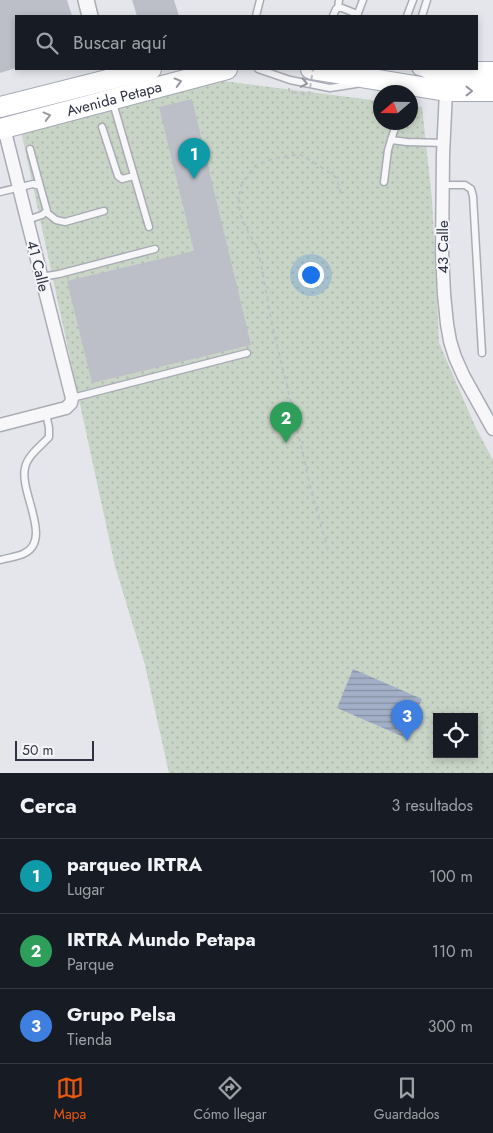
<!DOCTYPE html>
<html lang="es">
<meta charset="utf-8">
<style>
:root{--surface:#171b24;--page:#242831;--text:#f1f3f6;--muted:#9ea1a6;--line:#363941;--accent:#ea580c}
body{margin:0;font-family:Jost,sans-serif;background:var(--page);color:var(--text)}
.controls{position:absolute;right:15px;bottom:15px;display:grid;overflow:hidden;border-radius:0px;box-shadow:0 2px 8px #0003}
.controls button{width:45px;height:45px;display:grid;place-items:center;padding:0;border:0;border-bottom:1px solid var(--line);background:var(--surface);color:var(--text);font:25px sans-serif}
.compass{position:absolute;left:373px;top:85px;width:45px;height:45px;border-radius:50%;background:var(--surface);box-shadow:0 2px 8px #0003;rotate:250deg}
.scale{position:absolute;left:15px;bottom:12px;width:79px;box-sizing:border-box;padding-left:5px;border:2px solid #2e3242;border-top:0;font-size:14px;line-height:18px;white-space:nowrap;color:#2e3242;-webkit-text-stroke:4px #f4f5f8;paint-order:stroke}
.you{position:absolute;left:310px;top:274px;width:18px;height:18px;margin:-12px;border:4px solid #fff;border-radius:50%;background:#1a73e8;box-shadow:0 0 0 8px #1a73e833}
.badge{display:grid;place-items:center;width:32px;height:32px;border-radius:50%;background:var(--accent);color:#fff;font-size:16px;font-weight:700}
.pin{position:absolute;translate:-50% -41px;filter:drop-shadow(0 1px 2px #0008)}
.pin::after{content:'';position:absolute;top:26px;width:18px;height:15px;background:inherit;clip-path:polygon(0 0,100% 0,50% 100%)}
.list{margin:0;padding:0;list-style:none}
h2{display:flex;justify-content:space-between;align-items:center;height:65px;margin:0;padding:0 20px;font-size:21px}
h2 small{font-size:16px;font-weight:400;color:var(--muted)}
.list li{display:grid;grid-template-columns:32px 1fr auto;gap:15px;align-items:center;box-sizing:border-box;height:75px;padding:0 20px;border-top:1px solid var(--line)}
.list b{display:block;font-size:19px;white-space:nowrap}
.list p{margin:0;font-size:16px;white-space:nowrap;color:var(--muted)}
.list em{font-size:16px;font-style:normal;color:var(--muted)}
.icon{flex:none;width:28px;height:28px;fill:none;stroke:currentColor;stroke-width:2;stroke-linecap:round;stroke-linejoin:round}
.map{position:relative;flex:none;width:493px;height:773px;overflow:hidden}
.search{position:absolute;background:var(--surface);box-shadow:0 2px 8px #0003;left:15px;right:15px;top:15px;height:55px;display:flex;align-items:center;gap:12px;box-sizing:border-box;padding:0 18px;border-radius:0px;color:var(--muted);font-size:19px}
.sheet{height:290px;background:var(--surface)}
nav{display:flex;justify-content:space-around;align-items:center;box-sizing:border-box;height:70px;border-top:1px solid var(--line);background:var(--surface);font-size:14px;color:var(--muted)}
nav a{display:grid;justify-items:center;gap:2px}
nav .on{color:var(--accent)}
.map>svg:first-child{display:block}
.green{fill:url(#green-dots);fill-rule:evenodd}
.water{fill:url(#water-rules)}
.building{fill:#bcbfc7}
.lines{fill:none;stroke-linecap:round;stroke-linejoin:round}
.service-casing{stroke:#aaacb5;stroke-width:9}
.minor-casing{stroke:#aaacb5;stroke-width:15}
.tertiary-casing{stroke:#aaacb5;stroke-width:18}
.primary-casing{stroke:#a5a9b6;stroke-width:22}
.path{stroke:#bfc0c6;stroke-width:2;stroke-dasharray:4 4;stroke-linecap:butt}
.service{stroke:#f7f7f9;stroke-width:6}
.minor{stroke:#f7f7f9;stroke-width:12}
.tertiary{stroke:#f7f7f9;stroke-width:15}
.primary{stroke:#fff;stroke-width:20}
.path-bridge{stroke:#bfc0c6;stroke-width:2;stroke-dasharray:4 4;stroke-linecap:butt}
.oneway{stroke:#9698a0}
.oneway2{stroke:#92949e}
.labels{text-anchor:middle;stroke-width:4;stroke-linejoin:round;paint-order:stroke}
.street-label{font-size:15px;fill:#2e3242;stroke:#f4f5f8}
</style>
<div class="map">
<svg width="493" height="773" viewBox="0 0 493 773">
<defs>
<pattern id="green-dots" width="8" height="8" patternUnits="userSpaceOnUse" patternTransform="scale(1.25)"><rect width="8" height="8" fill="#c8d4c6"/><path d="M2 2h.1M6 6h.1" fill="none" stroke="#acb6ab" stroke-width="1.8" stroke-linecap="round"/></pattern>
<pattern id="water-rules" width="6" height="5" patternUnits="userSpaceOnUse" patternTransform="scale(1.25)"><rect width="6" height="5" fill="#a3afc7"/><path d="M0 2.5h6" fill="none" stroke="#858fa3"/></pattern>
</defs>
<rect width="100%" height="100%" fill="#e5e6eb"/>
<!-- green -->
<path class="green" d="M223 81 380 101V122H410L411 105 422 107 432 199 439 343 475 426 493 460V773H169L145 665 115 566 21 131ZM437 717H474V754H437Z"/>
<!-- water -->
<path class="water" d="M353 669 422 699 406 738 337 708Z"/>
<!-- building -->
<path class="building" d="M0 0H67L72 16H16V68L0 73Z
M132 0H174L179 16H137Z
M192 99 251 345 92 383 67 281 194 251 159 107Z"/>
<g class="lines">
<defs>
<path id="service" d="M338 8 339 0
M256 16 260 0
M333 16 336 9 338 8H342L357 14
M357 16 363 0
M407 16 413 0
M422 16 427 0
M258 69 290 80 330 88 356 84
M113 103 149 227
M102 127 118 176 122 179 134 176
M391 140 397 122
M30 149 40 186
M384 182 388 150 391 140 407 142 444 143
M444 185H465L471 189 473 196 482 353
M0 192 33 184 40 186 47 211 42 215 27 220
M46 212 56 220 65 222 104 211
M41 277 59 274 155 249
M72 398 247 353
M0 560C7 558 16 557 23 554 54 541 19 492 25 468 27 456 41 446 49 437V428L46 413"/>
<path id="minor" d="M419 69C435 75 440 74 446 91L443 155 442 252 444 294 447 324 450 341 455 357 464 377 493 429
M0 425 66 408 71 403 72 398 4 128"/>
<path id="tertiary" d="M86 0 90 16"/>
<g id="primary">
<path d="M311 69 446 91H493"/>
<path d="M430 69 446 72H493"/>
<path d="M0 107 151 69"/>
<path id="s1" d="M0 129 227 69"/>
</g>
</defs>
<!-- service casing -->
<use href="#service" class="service-casing"/>
<!-- minor casing -->
<use href="#minor" class="minor-casing"/>
<!-- tertiary casing -->
<use href="#tertiary" class="tertiary-casing"/>
<!-- primary casing -->
<use href="#primary" class="primary-casing"/>
<!-- path -->
<path class="path" d="M289 88V92L309 95
M328 550 312 494 292 407 272 324 258 248 249 234 240 214 239 196 242 183 256 165 273 159 299 154 315 163 337 178 341 195"/>
<!-- service -->
<use href="#service" class="service"/>
<!-- minor -->
<use href="#minor" class="minor"/>
<!-- tertiary -->
<use href="#tertiary" class="tertiary"/>
<!-- primary -->
<use href="#primary" class="primary"/>
<!-- path-bridge -->
<path class="path-bridge" d="M309 95 313 69"/>
</g>
<!-- one-way arrows -->
<defs><path id="oneway-chevron" d="M-2-3.5L2.5 0L-2 3.5" fill="none" stroke-width="1.6" stroke-linecap="round" stroke-linejoin="round" transform="scale(1.25)"/></defs>
<g class="oneway">
<use href="#oneway-chevron" transform="translate(178 82) rotate(-15)"/>
<use href="#oneway-chevron" transform="translate(469 91)"/>
<use href="#oneway-chevron" transform="translate(47 116) rotate(-15)"/>
</g>
<use class="oneway2" href="#oneway-chevron" transform="translate(304 83) rotate(11)"/>
<g class="labels">
<!-- street labels -->
<g class="street-label">
<text dy="5" stroke="none"><textPath href="#s1" startOffset="118">Avenida Petapa</textPath></text>
<text transform="translate(443 247) rotate(-90)" y="5">43 Calle</text>
<text transform="translate(38 266) rotate(76)" y="5">41 Calle</text>
</g>
</g>
</svg>
<div class="controls">
<button><svg class="icon" aria-label="locate" viewBox="0 0 24 24"><circle cx="12" cy="12" r="6"/><path d="M12 2v4M12 18v4M2 12h4M18 12h4"/></svg></button>
</div>
<svg class="compass" viewBox="-18 -18 36 36"><path d="M0-13l5 13h-10z" fill="#e53935"/><path d="M0 13l5-13h-10z" fill="#9ea1a6"/></svg>
<div class="scale">50 m</div>
<div class="you"></div>
<div class="pin badge" style="left:194px;top:179px;background:#0f9aa8">1</div>
<div class="pin badge" style="left:286px;top:443px;background:#2e9e5b">2</div>
<div class="pin badge" style="left:407px;top:741px;background:#3f7fe0">3</div>
<div class="search"><svg class="icon" aria-label="search" viewBox="0 0 24 24"><circle cx="10" cy="10" r="6"/><path d="M15 15l6 6"/></svg>Buscar aquí</div>
</div>
<section class="sheet">
<h2>Cerca<small>3 resultados</small></h2>
<ul class="list">
<li><span class="badge" style="background:#0f9aa8">1</span><div><b>parqueo IRTRA</b><p>Lugar</p></div><em>100 m</em></li>
<li><span class="badge" style="background:#2e9e5b">2</span><div><b>IRTRA Mundo Petapa</b><p>Parque</p></div><em>110 m</em></li>
<li><span class="badge" style="background:#3f7fe0">3</span><div><b>Grupo Pelsa</b><p>Tienda</p></div><em>300 m</em></li>
</ul>
</section>
<nav>
<a class="on"><svg class="icon" aria-label="map" viewBox="0 0 24 24"><path d="M3 6l6-2 6 2 6-2v14l-6 2-6-2-6 2zM9 4v14M15 6v14"/></svg>Mapa</a>
<a><svg class="icon" aria-label="directions" viewBox="0 0 24 24"><path d="M12 3l9 9-9 9-9-9zM9 14v-3h6M13 9l2 2-2 2"/></svg>Cómo llegar</a>
<a><svg class="icon" aria-label="saved" viewBox="0 0 24 24"><path d="M7 4h10v16l-5-4-5 4z"/></svg>Guardados</a>
</nav>
